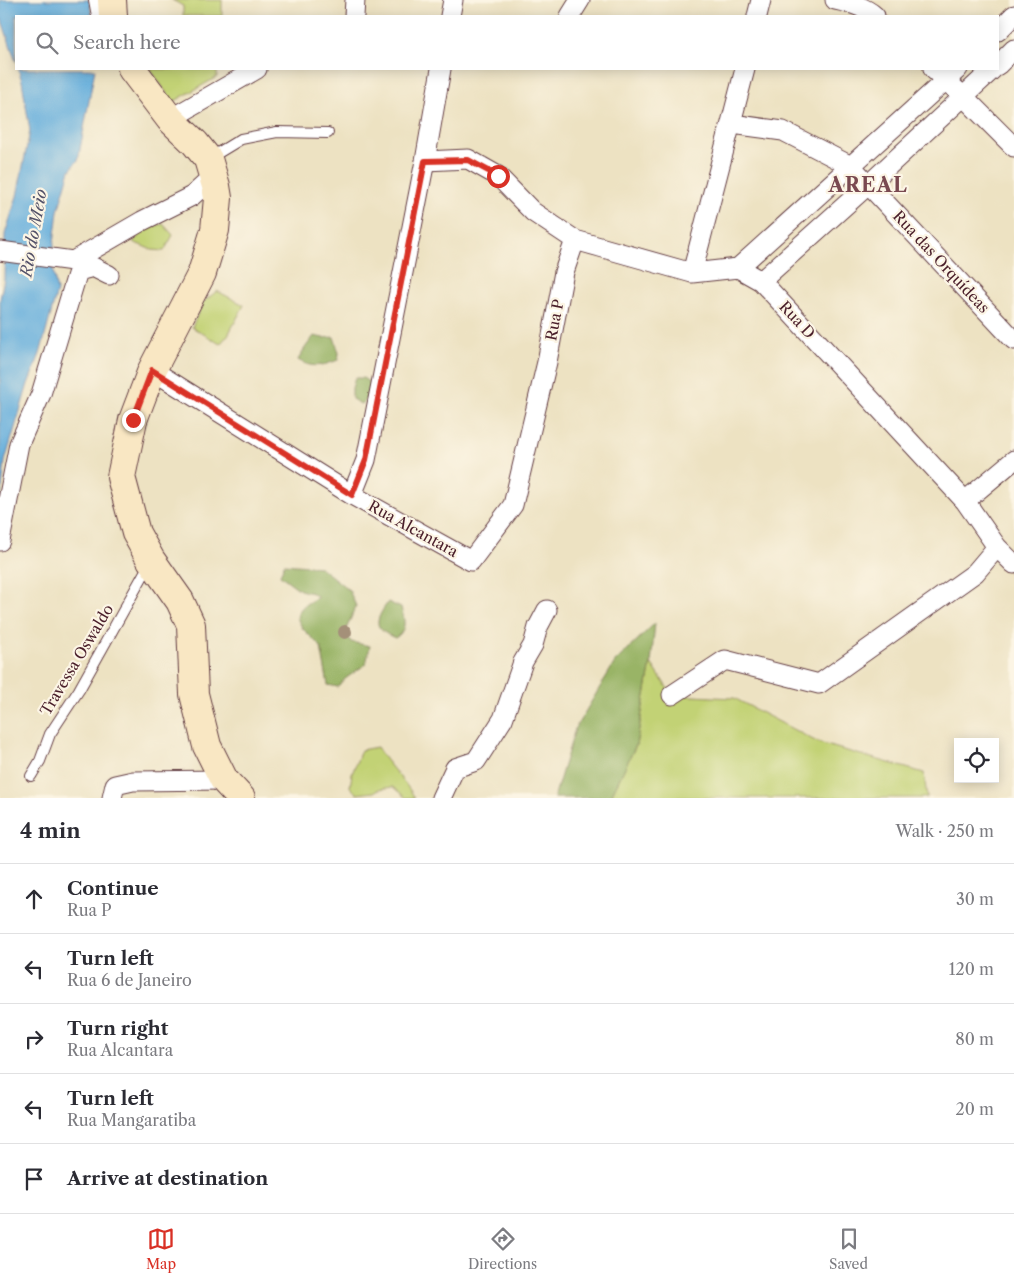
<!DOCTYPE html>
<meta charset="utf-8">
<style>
:root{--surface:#fff;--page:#f7f7f7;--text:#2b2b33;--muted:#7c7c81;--line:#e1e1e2;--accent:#d93025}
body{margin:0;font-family:"Libre Caslon Text",serif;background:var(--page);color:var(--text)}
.controls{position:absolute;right:15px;bottom:15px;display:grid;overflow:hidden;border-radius:0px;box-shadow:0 2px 12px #0003}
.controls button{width:45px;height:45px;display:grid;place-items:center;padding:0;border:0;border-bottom:1px solid var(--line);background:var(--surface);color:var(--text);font:25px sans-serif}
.stop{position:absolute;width:15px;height:15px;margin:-11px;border:4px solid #d93025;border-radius:50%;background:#fff}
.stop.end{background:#d93025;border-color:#fff;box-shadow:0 1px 5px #0008}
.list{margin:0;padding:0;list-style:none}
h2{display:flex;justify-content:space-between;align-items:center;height:65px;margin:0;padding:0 20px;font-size:21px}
h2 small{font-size:16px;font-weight:400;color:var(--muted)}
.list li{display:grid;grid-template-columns:32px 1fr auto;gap:15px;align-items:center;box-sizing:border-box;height:70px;padding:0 20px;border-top:1px solid var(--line)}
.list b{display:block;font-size:19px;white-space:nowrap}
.list p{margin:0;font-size:16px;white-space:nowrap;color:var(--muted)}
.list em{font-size:16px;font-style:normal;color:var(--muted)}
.icon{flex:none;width:28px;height:28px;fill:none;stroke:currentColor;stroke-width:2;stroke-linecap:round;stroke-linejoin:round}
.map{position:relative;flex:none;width:1014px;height:798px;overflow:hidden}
.search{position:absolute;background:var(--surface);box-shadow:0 2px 12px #0003;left:15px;right:15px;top:15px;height:55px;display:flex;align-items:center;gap:12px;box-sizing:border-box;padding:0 18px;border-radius:0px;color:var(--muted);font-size:19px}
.sheet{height:415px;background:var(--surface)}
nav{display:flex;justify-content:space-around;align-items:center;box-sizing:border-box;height:70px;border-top:1px solid var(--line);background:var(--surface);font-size:14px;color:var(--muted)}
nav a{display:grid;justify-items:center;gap:2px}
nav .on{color:var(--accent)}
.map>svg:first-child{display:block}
.green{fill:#c2d274;stroke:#867850}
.forest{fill:#99b466;stroke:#726a48}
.water{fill:#64addc;stroke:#576684}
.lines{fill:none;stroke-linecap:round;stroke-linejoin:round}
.lane-casing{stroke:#623c42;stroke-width:12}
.street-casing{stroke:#623c42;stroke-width:21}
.secondary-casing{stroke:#623c42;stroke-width:30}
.lane{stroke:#fff;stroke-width:10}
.street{stroke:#fff;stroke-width:19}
.secondary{stroke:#f9e7c3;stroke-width:28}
.tree{fill:#a49079}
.route{stroke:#d93025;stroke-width:6}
.labels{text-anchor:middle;stroke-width:4.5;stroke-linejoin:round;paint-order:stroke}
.street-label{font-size:15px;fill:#4a1f2b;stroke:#fcf5e5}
.water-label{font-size:16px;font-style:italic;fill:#535169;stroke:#fcf5e5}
.district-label{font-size:20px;font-weight:bold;letter-spacing:1px;fill:#794950;stroke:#fcf5e5}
</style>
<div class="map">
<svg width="1014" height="798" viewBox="0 0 1014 798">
<rect width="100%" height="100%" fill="#fcf5e5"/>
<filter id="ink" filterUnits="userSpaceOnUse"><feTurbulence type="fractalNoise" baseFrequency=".02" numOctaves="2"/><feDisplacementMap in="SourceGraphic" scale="10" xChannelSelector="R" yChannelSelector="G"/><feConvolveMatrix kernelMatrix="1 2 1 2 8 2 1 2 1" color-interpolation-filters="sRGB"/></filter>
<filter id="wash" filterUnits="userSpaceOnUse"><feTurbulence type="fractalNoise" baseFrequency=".0096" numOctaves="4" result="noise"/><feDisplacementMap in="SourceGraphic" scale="20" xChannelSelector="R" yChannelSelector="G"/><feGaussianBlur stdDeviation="1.12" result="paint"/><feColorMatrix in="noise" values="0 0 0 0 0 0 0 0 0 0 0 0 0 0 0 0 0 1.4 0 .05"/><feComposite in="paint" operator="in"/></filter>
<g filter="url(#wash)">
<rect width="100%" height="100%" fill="#ede2c2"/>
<!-- green -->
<path class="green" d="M172 0H222V16H183V6Z
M150 69H217V77L173 102Z
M163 224 173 235 164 251 152 250 133 242 143 228Z
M217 291 244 305 228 335 220 344 192 327 203 302Z
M651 663 672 695 734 698 819 743 924 773 927 798H610L636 745Z
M377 747C388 766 404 779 415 798H406L393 787 379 789 374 792 357 794 350 787 352 774 361 750Z"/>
<!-- forest -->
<path class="forest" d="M314 336 323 338 334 337 339 353 338 360C322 366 313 369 298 360L305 348Z
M355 378H363L372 384 369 397 361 404 352 399V388Z
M284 564 320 567 349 590 356 606 345 632 351 642 370 646 366 664 345 679 338 687 328 685 321 647 303 629 297 618C299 606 308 603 318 597L312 593 300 590 280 575Z
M388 602 401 608C405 620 407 631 395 638 372 628 375 621 388 602Z
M655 623 651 663 636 745 610 798H554L575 729 615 662Z"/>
<!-- water -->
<path class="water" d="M0 0H89L92 16H16V62L0 15Z
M18 69H95L78 160 70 170 58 211 54 243 53 271 57 291 40 354 28 384 5 461 0 507V300L4 278 5 234 17 196 30 131 22 81Z"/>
</g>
<g filter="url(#ink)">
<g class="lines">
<defs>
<path id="lane" d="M94 0 97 16
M208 159 241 139 277 132 328 133
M31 776 40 761 50 734 79 690 150 563"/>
<path id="street" d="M835 0C849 3 864 6 875 16
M354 16 355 0
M450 16 453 0
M570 16 580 0
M757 16 761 0
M998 31 1014 15
M998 65 1014 49
M933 69 964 97 1014 147
M170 119 257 69
M732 124 783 131 851 166 1014 340
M425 161 468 159 498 176 533 212 575 240 692 273 738 268 761 281 965 501 997 547 1014 564
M0 251 73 261 142 221 192 196 214 176
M738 268 958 69
M692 273 745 69
M761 281 868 185 993 69
M152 370 352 495 471 561 513 505 547 362 564 272 575 240
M352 495 366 460 425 161 441 69
M965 501 1014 460
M0 541 19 444 41 394 78 271 93 267 109 275
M672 695 725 660 819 684 975 573 997 547
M112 798 115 785 133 781 224 780
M441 798 455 768 476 761 503 719 523 662 533 645 538 627 547 610"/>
<path id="secondary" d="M112 0 113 16
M132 69 170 119 195 143 208 159 216 186 218 198 215 230 202 273 152 370 133 420 121 477 136 533 151 560 180 601 191 625 194 694 207 746 224 780 241 798"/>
</defs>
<!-- lane casing -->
<use href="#lane" class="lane-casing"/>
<!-- street casing -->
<use href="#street" class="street-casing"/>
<!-- secondary casing -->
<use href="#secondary" class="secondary-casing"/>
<!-- lane -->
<use href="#lane" class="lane"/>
<!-- street -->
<use href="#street" class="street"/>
<!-- secondary -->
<use href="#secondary" class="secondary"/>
</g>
<!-- trees -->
<circle class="tree" cx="345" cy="632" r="7"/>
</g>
<g class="lines" filter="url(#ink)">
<!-- route -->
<path class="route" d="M133 420 152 370 352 495 366 460 425 161 468 160 498 176"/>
</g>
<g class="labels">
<!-- street labels -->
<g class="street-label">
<text transform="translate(941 262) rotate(47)" y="5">Rua das Orquídeas</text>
<text transform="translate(555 320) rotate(-79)" y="5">Rua P</text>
<text transform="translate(797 320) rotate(47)" y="5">Rua D</text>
<text transform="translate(413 529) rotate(29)" y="5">Rua Alcantara</text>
<text transform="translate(77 660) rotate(-59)" y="5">Travessa Oswaldo</text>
</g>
<!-- water labels -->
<g class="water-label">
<text transform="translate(33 233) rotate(-80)" y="6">Rio do Meio</text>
</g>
<!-- district labels -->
<g class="district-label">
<text x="868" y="192">AREAL</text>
</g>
</g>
</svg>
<div class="controls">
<button><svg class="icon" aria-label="locate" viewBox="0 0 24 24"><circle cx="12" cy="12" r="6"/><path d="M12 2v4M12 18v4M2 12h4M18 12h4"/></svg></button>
</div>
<div class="stop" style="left:498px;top:176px"></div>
<div class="stop end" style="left:133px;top:420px"></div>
<div class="search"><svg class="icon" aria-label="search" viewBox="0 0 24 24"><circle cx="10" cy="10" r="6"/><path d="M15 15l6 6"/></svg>Search here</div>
</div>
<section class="sheet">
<h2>4 min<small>Walk · 250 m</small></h2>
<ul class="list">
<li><svg class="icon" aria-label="ahead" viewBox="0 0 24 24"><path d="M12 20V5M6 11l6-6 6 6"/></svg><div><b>Continue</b><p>Rua P</p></div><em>30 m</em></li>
<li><svg class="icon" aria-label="left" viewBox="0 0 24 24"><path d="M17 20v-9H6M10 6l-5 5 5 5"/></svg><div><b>Turn left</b><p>Rua 6 de Janeiro</p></div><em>120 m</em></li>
<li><svg class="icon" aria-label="right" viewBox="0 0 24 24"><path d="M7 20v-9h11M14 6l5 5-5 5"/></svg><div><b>Turn right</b><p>Rua Alcantara</p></div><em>80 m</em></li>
<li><svg class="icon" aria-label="left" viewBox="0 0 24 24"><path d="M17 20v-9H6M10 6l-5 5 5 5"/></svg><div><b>Turn left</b><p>Rua Mangaratiba</p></div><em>20 m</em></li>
<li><svg class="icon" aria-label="arrive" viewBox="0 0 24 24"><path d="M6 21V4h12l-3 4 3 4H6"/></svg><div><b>Arrive at destination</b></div></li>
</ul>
</section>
<nav>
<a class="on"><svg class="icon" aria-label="map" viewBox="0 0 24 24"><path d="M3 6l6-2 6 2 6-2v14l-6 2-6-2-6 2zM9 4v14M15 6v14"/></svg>Map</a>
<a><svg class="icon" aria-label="directions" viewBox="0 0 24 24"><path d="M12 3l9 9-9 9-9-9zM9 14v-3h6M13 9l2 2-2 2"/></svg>Directions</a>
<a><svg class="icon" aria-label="saved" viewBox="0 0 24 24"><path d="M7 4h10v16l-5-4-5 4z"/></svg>Saved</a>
</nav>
